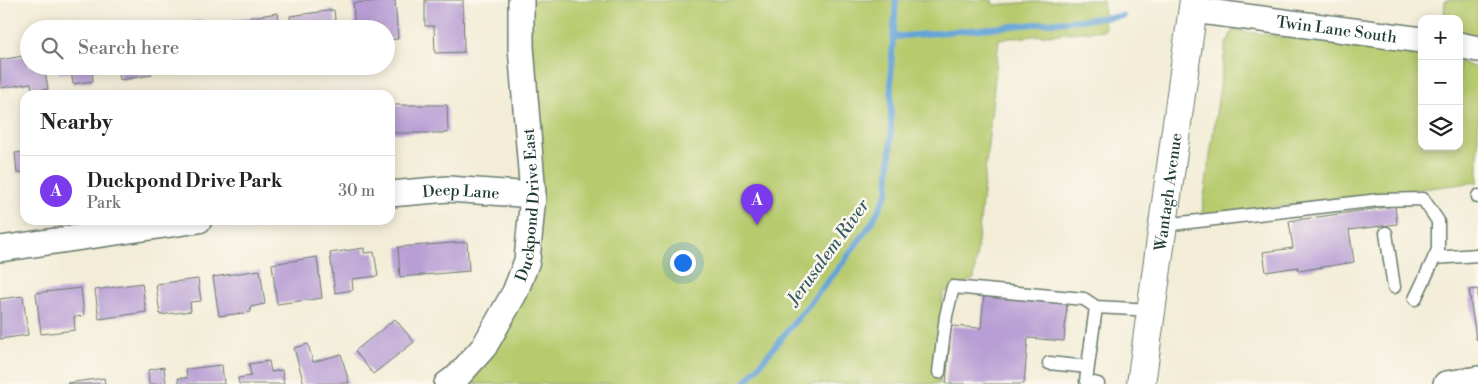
<!DOCTYPE html>
<meta charset="utf-8">
<style>
:root{--surface:#fff;--page:#f2f2f2;--text:#222;--muted:#767676;--line:#e0e0e0;--accent:#7c3aed}
body{margin:0;font-family:"Libre Bodoni",serif;background:var(--page);color:var(--text)}
.controls{position:absolute;right:15px;top:15px;display:grid;overflow:hidden;border-radius:10px;box-shadow:0 2px 12px #0003}
.controls button{width:45px;height:45px;display:grid;place-items:center;padding:0;border:0;border-bottom:1px solid var(--line);background:var(--surface);color:var(--text);font:25px sans-serif}
.you{position:absolute;left:682px;top:262px;width:18px;height:18px;margin:-12px;border:4px solid #fff;border-radius:50%;background:#1a73e8;box-shadow:0 0 0 8px #1a73e833}
.badge{display:grid;place-items:center;width:32px;height:32px;border-radius:50%;background:var(--accent);color:#fff;font-size:16px;font-weight:700}
.pin{position:absolute;translate:-50% -41px;filter:drop-shadow(0 1px 2px #0008)}
.pin::after{content:'';position:absolute;top:26px;width:18px;height:15px;background:inherit;clip-path:polygon(0 0,100% 0,50% 100%)}
.list{margin:0;padding:0;list-style:none}
h2{display:flex;justify-content:space-between;align-items:center;height:65px;margin:0;padding:0 20px;font-size:21px}
h2 small{font-size:16px;font-weight:400;color:var(--muted)}
.list li{display:grid;grid-template-columns:32px 1fr auto;gap:15px;align-items:center;box-sizing:border-box;height:70px;padding:0 20px;border-top:1px solid var(--line)}
.list b{display:block;font-size:19px;white-space:nowrap}
.list p{margin:0;font-size:16px;white-space:nowrap;color:var(--muted)}
.list em{font-size:16px;font-style:normal;color:var(--muted)}
.icon{flex:none;width:28px;height:28px;fill:none;stroke:currentColor;stroke-width:2;stroke-linecap:round;stroke-linejoin:round}
.map{position:relative;flex:none;width:1478px;height:384px;overflow:hidden}
.search{position:absolute;background:var(--surface);box-shadow:0 2px 12px #0003;left:20px;top:20px;width:375px;height:55px;display:flex;align-items:center;gap:12px;box-sizing:border-box;padding:0 18px;border-radius:28px;color:var(--muted);font-size:19px}
.panel{position:absolute;background:var(--surface);box-shadow:0 2px 12px #0003;left:20px;top:90px;width:375px;height:135px;border-radius:15px}
.map>svg:first-child{display:block}
.green{fill:#b7cb6e;stroke:#6b8451}
.lines{fill:none;stroke-linecap:round;stroke-linejoin:round}
.stream{stroke:#64a3d7;stroke-width:6}
.building{fill:#b89ed4}
.service-casing{stroke:#697b6d;stroke-width:15}
.minor-casing{stroke:#697b6d;stroke-width:28}
.secondary-casing{stroke:#697b6d;stroke-width:30}
.service{stroke:#fff;stroke-width:12}
.minor{stroke:#fff;stroke-width:25}
.secondary{stroke:#fff;stroke-width:28}
.labels{text-anchor:middle;stroke-width:5;stroke-linejoin:round;paint-order:stroke}
.street-label{font-size:16px;fill:#1f3d34;stroke:#fbf7ec}
.water-label{font-size:18px;font-style:italic;fill:#345c65;stroke:#fbf7ec}
</style>
<div class="map">
<svg width="1478" height="384" viewBox="0 0 1478 384">
<rect width="100%" height="100%" fill="#fbf7ec"/>
<filter id="ink" filterUnits="userSpaceOnUse"><feTurbulence type="fractalNoise" baseFrequency=".02" numOctaves="2"/><feDisplacementMap in="SourceGraphic" scale="10" xChannelSelector="R" yChannelSelector="G"/><feConvolveMatrix kernelMatrix="1 2 1 2 8 2 1 2 1" color-interpolation-filters="sRGB"/></filter>
<filter id="wash" filterUnits="userSpaceOnUse"><feTurbulence type="fractalNoise" baseFrequency=".0096" numOctaves="4" result="noise"/><feDisplacementMap in="SourceGraphic" scale="20" xChannelSelector="R" yChannelSelector="G"/><feGaussianBlur stdDeviation="1.12" result="paint"/><feColorMatrix in="noise" values="0 0 0 0 0 0 0 0 0 0 0 0 0 0 0 0 0 1.4 0 .05"/><feComposite in="paint" operator="in"/></filter>
<g filter="url(#wash)">
<rect width="100%" height="100%" fill="#f3edd8"/>
<!-- green -->
<path class="green" d="M526 0H992L993 5 1060 0H1103L1105 30 999 39 974 279 943 293 940 384H453L531 259Z
M1445 0H1478V36L1459 32V19H1444Z
M1233 30 1422 56V146H1459V61L1478 69V182L1204 216 1202 212 1226 44Z"/>
<g class="lines">
<!-- stream -->
<path class="stream" d="M894 37 1123 16
M744 384 842 264 873 221 888 191 891 140V69L896 0"/>
</g>
<g id="blocks">
<!-- building -->
<path class="building" d="M395 0 398 39 386 40V29H355L353 3Z
M425 0H463L464 52 435 53 434 26H425Z
M334 10 336 29H291L290 16Z
M278 13 280 29H232L231 20Z
M202 20 203 27 216 25 217 29H173L172 25Z
M29 55V66H44L48 89 32 91 31 83 1 88 0 60Z
M57 66H105V68L92 70 93 81 73 84 71 72 59 74Z
M118 66H150L152 75 120 80Z
M390 105H447L448 133H390Z
M25 142V172L17 173 15 153 23 152 22 143Z
M1395 206 1397 224 1349 230 1354 262 1298 271V267L1266 272 1263 252 1293 248 1289 221Z
M467 242 469 271 400 277 398 247Z
M364 248V253L374 252 378 276 352 279 353 290 335 293 330 253Z
M317 257 322 298 277 304 272 264Z
M260 270 265 304 250 307 251 312 219 316 213 277Z
M198 279 201 301 190 302 191 311 160 315 156 284Z
M142 283 146 312 99 319 95 290Z
M81 288 84 316 74 317 75 330 41 334 36 293Z
M1478 289V339H1476L1469 290Z
M984 294 1067 302 1064 341 1028 338 1024 384H946L951 326 981 328Z
M23 296 28 335 0 339V299Z
M395 319 414 342 373 374 355 351Z
M308 344 313 362 341 354 349 383 304 384 294 348Z
M269 361 271 372 282 370 284 384H239L238 378 251 376 249 364Z
M222 365 224 384H179L178 378H187L186 369Z
M164 367 166 384H149L148 370Z
M104 378 105 384H67V383Z"/>
</g>
</g>
<g filter="url(#ink)">
<use href="#blocks" fill-opacity="0" stroke="#697b6d" stroke-width="1"/>
<g class="lines">
<defs>
<path id="service" d="M1478 196V197
M1164 225 1379 200 1423 199 1438 221V250L1415 299
M1386 233 1394 287
M1434 258 1478 255
M1049 363 1088 367
M939 372 946 316 953 287 1084 299 1096 307
M1098 384 1086 381 1096 307 1152 310"/>
<g id="minor">
<path id="s1" d="M1193 10 1422 40"/>
<path d="M1459 45 1478 49"/>
<path id="s2" d="M390 194 448 189 533 195"/>
<path d="M0 249 199 220"/>
<path id="s3" d="M447 384 458 376 484 347 515 292 527 261 533 195 521 47V0"/>
<path d="M1446 384 1478 379"/>
</g>
<g id="secondary">
<path id="s4" d="M1141 384 1194 0"/>
</g>
</defs>
<!-- service casing -->
<use href="#service" class="service-casing"/>
<!-- minor casing -->
<use href="#minor" class="minor-casing"/>
<!-- secondary casing -->
<use href="#secondary" class="secondary-casing"/>
<!-- service -->
<use href="#service" class="service"/>
<!-- minor -->
<use href="#minor" class="minor"/>
<!-- secondary -->
<use href="#secondary" class="secondary"/>
</g>
</g>
<g class="labels">
<!-- street labels -->
<g class="street-label">
<text dy="6" stroke="none"><textPath href="#s1" startOffset="145">Twin Lane South</textPath></text>
<text dy="6" stroke="none"><textPath href="#s4" startOffset="194">Wantagh Avenue</textPath></text>
<text dy="6" stroke="none"><textPath href="#s2" startOffset="71">Deep Lane</textPath></text>
<text dy="6" stroke="none"><textPath href="#s3" startOffset="205">Duckpond Drive East</textPath></text>
</g>
<!-- water labels -->
<g class="water-label">
<text transform="translate(828 252) rotate(-54)" y="6">Jerusalem River</text>
</g>
</g>
</svg>
<div class="controls">
<button>+</button>
<button>−</button>
<button><svg class="icon" aria-label="layers" viewBox="0 0 24 24"><path d="M12 4l9 5-9 5-9-5zM3 14l9 5 9-5"/></svg></button>
</div>
<div class="you"></div>
<div class="pin badge" style="left:757px;top:225px">A</div>
<div class="search"><svg class="icon" aria-label="search" viewBox="0 0 24 24"><circle cx="10" cy="10" r="6"/><path d="M15 15l6 6"/></svg>Search here</div>
<section class="panel">
<h2>Nearby<small></small></h2>
<ul class="list">
<li><span class="badge">A</span><div><b>Duckpond Drive Park</b><p>Park</p></div><em>30 m</em></li>
</ul>
</section>
</div>
